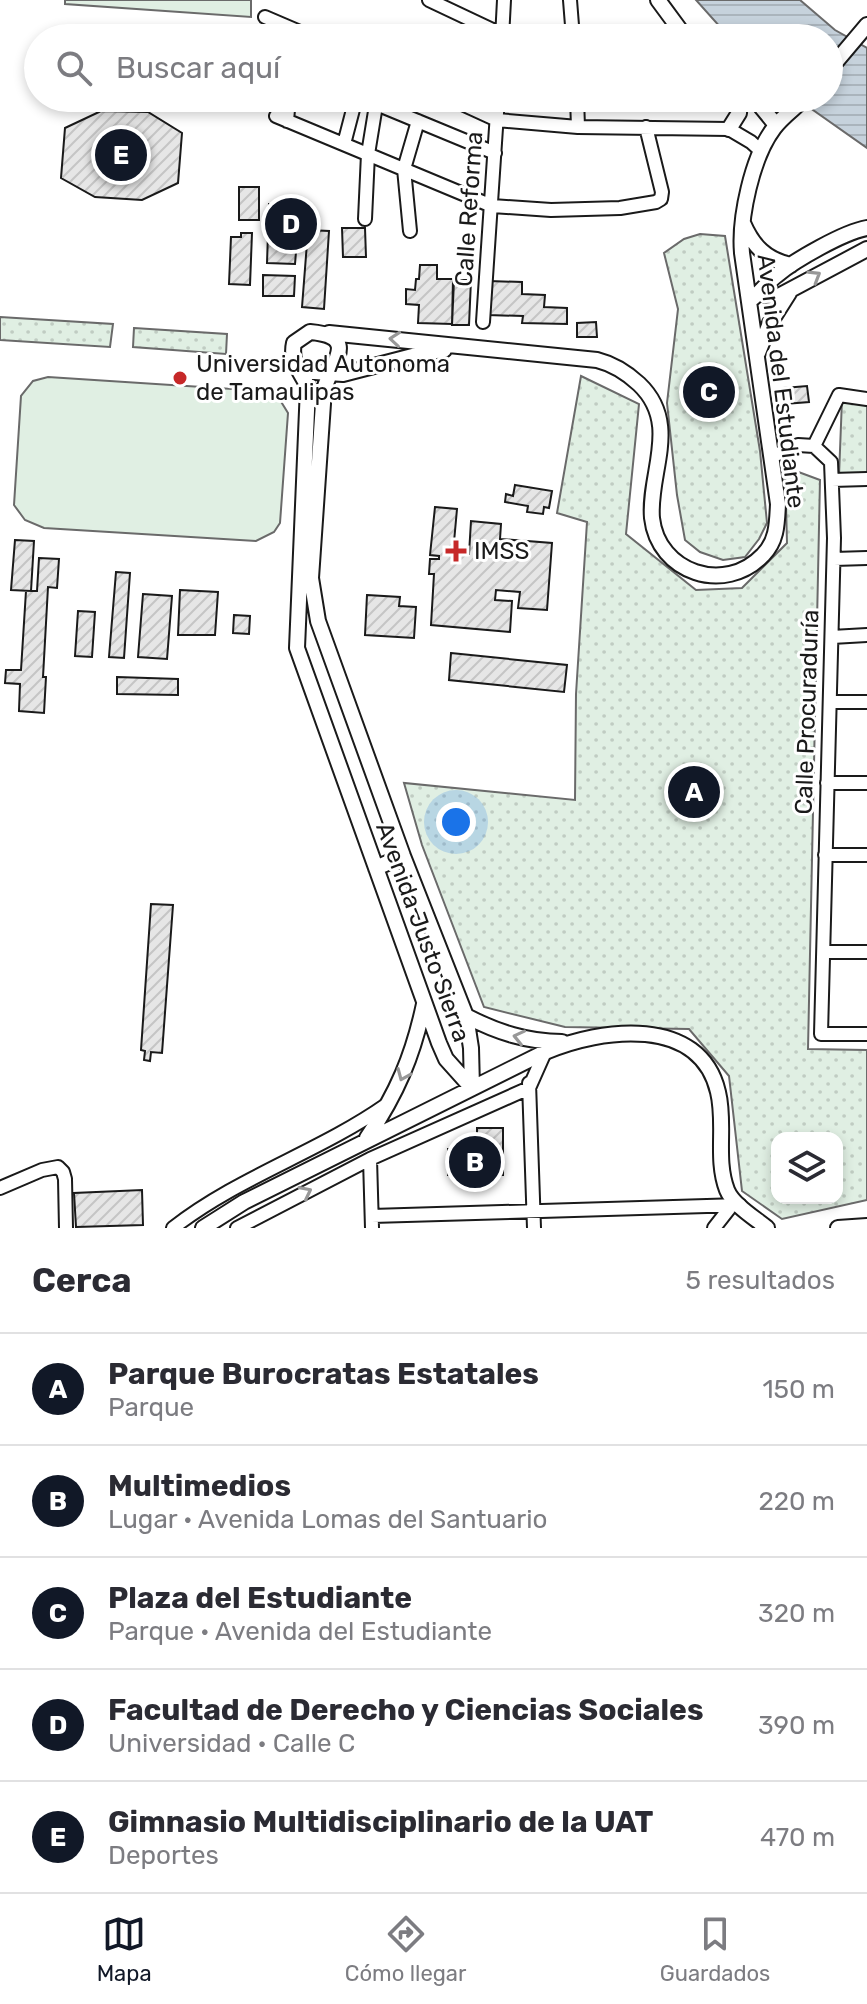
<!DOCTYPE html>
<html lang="es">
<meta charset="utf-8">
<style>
:root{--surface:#fff;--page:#f2f2f3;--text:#2b2b33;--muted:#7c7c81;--line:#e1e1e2;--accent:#111827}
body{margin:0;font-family:Rubik,sans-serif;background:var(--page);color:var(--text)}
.controls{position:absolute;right:24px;bottom:24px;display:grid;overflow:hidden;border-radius:16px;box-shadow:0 4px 12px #0003}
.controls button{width:72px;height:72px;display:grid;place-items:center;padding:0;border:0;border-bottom:2px solid var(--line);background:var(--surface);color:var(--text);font:40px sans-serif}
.you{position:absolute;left:456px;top:822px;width:28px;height:28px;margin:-20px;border:6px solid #fff;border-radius:50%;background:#1a73e8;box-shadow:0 0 0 12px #1a73e833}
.badge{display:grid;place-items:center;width:52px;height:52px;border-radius:50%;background:var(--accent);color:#fff;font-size:26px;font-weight:700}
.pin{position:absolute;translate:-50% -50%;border:4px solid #fff;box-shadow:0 2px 8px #0006}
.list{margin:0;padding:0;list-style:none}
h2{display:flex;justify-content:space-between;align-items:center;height:104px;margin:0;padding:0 32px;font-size:34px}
h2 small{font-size:26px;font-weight:400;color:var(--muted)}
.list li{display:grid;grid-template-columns:52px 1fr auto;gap:24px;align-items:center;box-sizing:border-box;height:112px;padding:0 32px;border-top:2px solid var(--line)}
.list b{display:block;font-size:30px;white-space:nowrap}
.list p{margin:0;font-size:26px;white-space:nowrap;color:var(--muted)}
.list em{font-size:26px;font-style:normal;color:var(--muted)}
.icon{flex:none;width:44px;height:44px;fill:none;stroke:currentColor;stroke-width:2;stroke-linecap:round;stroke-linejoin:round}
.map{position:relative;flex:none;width:867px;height:1228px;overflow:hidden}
.search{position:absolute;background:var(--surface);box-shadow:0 4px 12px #0003;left:24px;right:24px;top:24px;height:88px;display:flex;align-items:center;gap:20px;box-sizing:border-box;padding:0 28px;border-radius:44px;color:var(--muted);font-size:30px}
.sheet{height:664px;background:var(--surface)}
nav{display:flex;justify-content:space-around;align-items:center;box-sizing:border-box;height:112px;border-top:2px solid var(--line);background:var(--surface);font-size:22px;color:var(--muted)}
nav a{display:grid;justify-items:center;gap:4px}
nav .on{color:var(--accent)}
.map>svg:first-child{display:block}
.grass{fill:url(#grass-dots);stroke:#6a6a6a;stroke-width:2;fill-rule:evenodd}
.garden{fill:#e0efe3;stroke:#6a6a6a;stroke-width:2}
.water{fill:url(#water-rules);stroke:#6a6a6a;stroke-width:2}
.building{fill:url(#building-hatch);stroke:#1a1a1a;stroke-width:2}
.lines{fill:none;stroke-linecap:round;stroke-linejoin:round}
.minor-casing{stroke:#1a1a1a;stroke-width:16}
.major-casing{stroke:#1a1a1a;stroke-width:18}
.minor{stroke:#fff;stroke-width:12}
.major{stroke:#fff;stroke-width:14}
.oneway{stroke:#989898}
.poi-dot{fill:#c62828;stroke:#fff;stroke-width:3}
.labels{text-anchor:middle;stroke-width:6;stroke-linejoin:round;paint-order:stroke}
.street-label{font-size:24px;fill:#1a1a1a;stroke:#fff}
.poi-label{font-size:24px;fill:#1a1a1a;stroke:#fff;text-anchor:start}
</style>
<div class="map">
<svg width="867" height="1228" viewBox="0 0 867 1228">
<defs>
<pattern id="grass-dots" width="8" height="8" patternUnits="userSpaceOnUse" patternTransform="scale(2)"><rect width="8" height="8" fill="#e0efe3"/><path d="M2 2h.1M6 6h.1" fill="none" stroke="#c0ccc2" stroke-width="1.8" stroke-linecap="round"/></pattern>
<pattern id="water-rules" width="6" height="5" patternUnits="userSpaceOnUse" patternTransform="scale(2)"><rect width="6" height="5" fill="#c6d2dc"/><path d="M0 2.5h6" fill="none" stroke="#aab4bc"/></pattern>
<pattern id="building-hatch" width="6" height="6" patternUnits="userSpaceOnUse" patternTransform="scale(2)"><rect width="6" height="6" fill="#e6e6e6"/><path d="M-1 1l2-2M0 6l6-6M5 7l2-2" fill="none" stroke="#c5c5c5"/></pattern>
</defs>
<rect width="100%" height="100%" fill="#fff"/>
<!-- grass -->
<path class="grass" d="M700 234 725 236 760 451 767 523 759 539 745 557 723 560 700 552 685 540 677 495 667 403 678 309 664 253 684 239Z
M0 317 113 324 110 347 0 340Z
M134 328 227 334 226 354 133 347Z
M581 376 639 404 626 534 696 590 742 588 787 543 785 467 820 480 808 1049 867 1050V1200L782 1219 742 1191 729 1076 689 1029 565 1027 484 1007 422 845 404 783 575 800 576 694 587 522 557 513ZM777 1138H837V1198H777Z
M842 399 867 400V475L839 476Z"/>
<!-- garden -->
<path class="garden" d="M65 0H251V17L65 4Z
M48 377 262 391 280 400 288 413 280 523 274 532 256 541 44 528 25 520 14 505 21 396 33 381Z"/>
<!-- water -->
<path class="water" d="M696 0H800L835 30 867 48V148L796 98H829V38H730Z"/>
<!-- building -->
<path class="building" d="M101 111 148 112 182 133 178 183 142 200 95 197 61 178 65 128Z
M239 187H259V220H239Z
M269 204H291L290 252H296L295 264 267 263Z
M342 228H365L366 257H343Z
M308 230 329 231 324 309 302 307Z
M241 233H252L250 285 229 284 231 237H241Z
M420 265H437V279H453L452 324 418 323 419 305 406 304V289L415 290 416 279H419Z
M263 275 295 276 294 296H263Z
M454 280H471L469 325H452Z
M489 281 522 282V294L545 295 544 307 567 308V324L522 323 523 316 488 315Z
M596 322 597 337H577V323Z
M807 386 809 402 785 404 784 388Z
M515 485 552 491 549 508 544 507 543 514 527 512 528 506 505 502 506 494 513 496Z
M435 507 457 509 453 553 469 554 471 521 501 524 500 539 552 543 547 610 518 608 520 592 496 590 495 600 512 601 510 632 431 625 434 574H429L430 559H439V556L430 555Z
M15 540 34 541 31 591 11 590Z
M39 558 59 559 57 588 48 587 43 677H46L44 713 19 711 20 684 5 683 6 670H21L26 591H37Z
M116 572 130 573 124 658 109 657Z
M180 590 218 592 215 635H178Z
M143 594 172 596 167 659 138 657Z
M367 595 400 597 399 606 416 607 414 638 365 635Z
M78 611 95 612 92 657 75 656Z
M234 615 250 616 249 634 233 633Z
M451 653 567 665 564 692 449 680Z
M117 677 178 679V695L117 694Z
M151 904 173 905 162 1053 151 1052 150 1061 144 1060 145 1051 141 1050Z
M477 1128H503V1175H448V1149H477Z
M142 1190 143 1225 76 1227 74 1193Z"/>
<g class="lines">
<defs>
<path id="minor" d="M429 0 503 35
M570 0 573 38
M265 17 314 38
M502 38 504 0
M362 98 495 153
M449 98 497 120 578 127 729 129 751 142 761 151
M577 98 578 127
M276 116 492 206 551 210 620 208 656 202 661 199 662 192 646 127
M287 121 289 98
M344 144 356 98
M365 219 368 154 377 99
M410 231 404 169 418 121
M483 322 498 98
M814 446 839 395 867 399
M771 457 798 445 814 446 831 462 834 538 821 1034H867
M832 480 867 479
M834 559 867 558
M832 637 867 635
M831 702H867
M827 783H867
M825 855H867
M824 952H867
M529 1083 534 1228
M370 1159 372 1228
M0 1188 42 1170 58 1167 63 1172 65 1179 66 1228
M372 1216 740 1205
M173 1228C238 1177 319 1152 386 1105
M237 1228 370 1159 529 1088 545 1052
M714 1228 732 1205"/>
<path id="major" d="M658 0 686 38
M829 70 867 25
M754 98 776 125
M729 129 739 113 740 98
M743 223C753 246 766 260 791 265
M762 294 777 297 867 249
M749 301C762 292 766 283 777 275 795 260 844 232 867 228
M310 332C359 336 333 361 324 389L311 578 318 621 403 856 466 1016 471 1048 472 1088 446 1059 439 1043 297 648 308 387C300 371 290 361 294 343Z
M329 333 597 360C613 364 626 372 639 384 681 424 648 473 652 518 658 573 725 595 763 555 777 541 777 524 778 504L742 253C739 218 752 157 774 128 782 117 795 108 805 98
M758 353 770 323 789 293
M301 371 343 374 428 352 444 350
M376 868 403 856
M466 1016C497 1032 527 1042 562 1042
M367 1138C397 1093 413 1056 424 1004
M203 1228 244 1202 545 1052C601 1028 700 1015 718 1092 726 1124 715 1159 727 1190 733 1205 755 1218 767 1228
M838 1228 867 1226"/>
</defs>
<!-- minor casing -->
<use href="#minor" class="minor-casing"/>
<!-- major casing -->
<use href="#major" class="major-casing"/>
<!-- minor -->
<use href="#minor" class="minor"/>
<!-- major -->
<use href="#major" class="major"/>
</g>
<!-- one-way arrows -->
<defs><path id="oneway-chevron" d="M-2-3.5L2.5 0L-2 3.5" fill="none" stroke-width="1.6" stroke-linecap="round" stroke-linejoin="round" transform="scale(2)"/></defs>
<g class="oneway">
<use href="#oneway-chevron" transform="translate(815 276) rotate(-31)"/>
<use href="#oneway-chevron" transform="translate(395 339) rotate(-175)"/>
<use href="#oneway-chevron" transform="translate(519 1037) rotate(-167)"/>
<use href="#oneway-chevron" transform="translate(403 1075) rotate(113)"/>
<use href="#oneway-chevron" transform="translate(306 1192) rotate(-27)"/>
</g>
<!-- markers -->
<g class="poi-dot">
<circle cx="180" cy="378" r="8"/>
<path d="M452 539h8v8h8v8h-8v8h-8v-8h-8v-8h8z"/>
</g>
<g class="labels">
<!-- street labels -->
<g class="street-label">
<text transform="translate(469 209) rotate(-86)" y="8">Calle Reforma</text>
<text transform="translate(781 381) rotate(83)" y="8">Avenida del Estudiante</text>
<text transform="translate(807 712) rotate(-88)" y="8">Calle Procuraduría</text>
<text transform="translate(423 932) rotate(70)" y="8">Avenida Justo Sierra</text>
</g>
<!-- poi labels -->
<g class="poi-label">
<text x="196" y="372">Universidad Autonoma<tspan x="196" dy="28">de Tamaulipas</tspan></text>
<text x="474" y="559">IMSS</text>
</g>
</g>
</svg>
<div class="controls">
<button><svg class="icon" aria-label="layers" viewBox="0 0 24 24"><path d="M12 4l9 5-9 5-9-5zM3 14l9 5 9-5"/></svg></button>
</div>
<div class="you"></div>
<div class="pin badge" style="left:694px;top:792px">A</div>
<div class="pin badge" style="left:475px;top:1162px">B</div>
<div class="pin badge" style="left:709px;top:392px">C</div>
<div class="pin badge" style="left:291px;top:224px">D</div>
<div class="pin badge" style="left:121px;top:155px">E</div>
<div class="search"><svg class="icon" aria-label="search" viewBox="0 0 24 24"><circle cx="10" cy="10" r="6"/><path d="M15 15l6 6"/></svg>Buscar aquí</div>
</div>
<section class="sheet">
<h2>Cerca<small>5 resultados</small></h2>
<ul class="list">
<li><span class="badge">A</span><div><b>Parque Burocratas Estatales</b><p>Parque</p></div><em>150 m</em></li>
<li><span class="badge">B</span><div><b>Multimedios</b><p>Lugar · Avenida Lomas del Santuario</p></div><em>220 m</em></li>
<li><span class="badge">C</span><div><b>Plaza del Estudiante</b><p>Parque · Avenida del Estudiante</p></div><em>320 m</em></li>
<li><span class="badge">D</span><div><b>Facultad de Derecho y Ciencias Sociales</b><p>Universidad · Calle C</p></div><em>390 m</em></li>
<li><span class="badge">E</span><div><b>Gimnasio Multidisciplinario de la UAT</b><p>Deportes</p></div><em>470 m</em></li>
</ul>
</section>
<nav>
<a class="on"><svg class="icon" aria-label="map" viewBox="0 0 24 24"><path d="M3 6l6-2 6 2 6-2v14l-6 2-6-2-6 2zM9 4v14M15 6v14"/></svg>Mapa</a>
<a><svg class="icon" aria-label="directions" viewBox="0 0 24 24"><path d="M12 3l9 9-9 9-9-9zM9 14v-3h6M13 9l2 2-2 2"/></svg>Cómo llegar</a>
<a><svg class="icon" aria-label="saved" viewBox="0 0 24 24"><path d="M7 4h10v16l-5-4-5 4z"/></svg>Guardados</a>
</nav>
